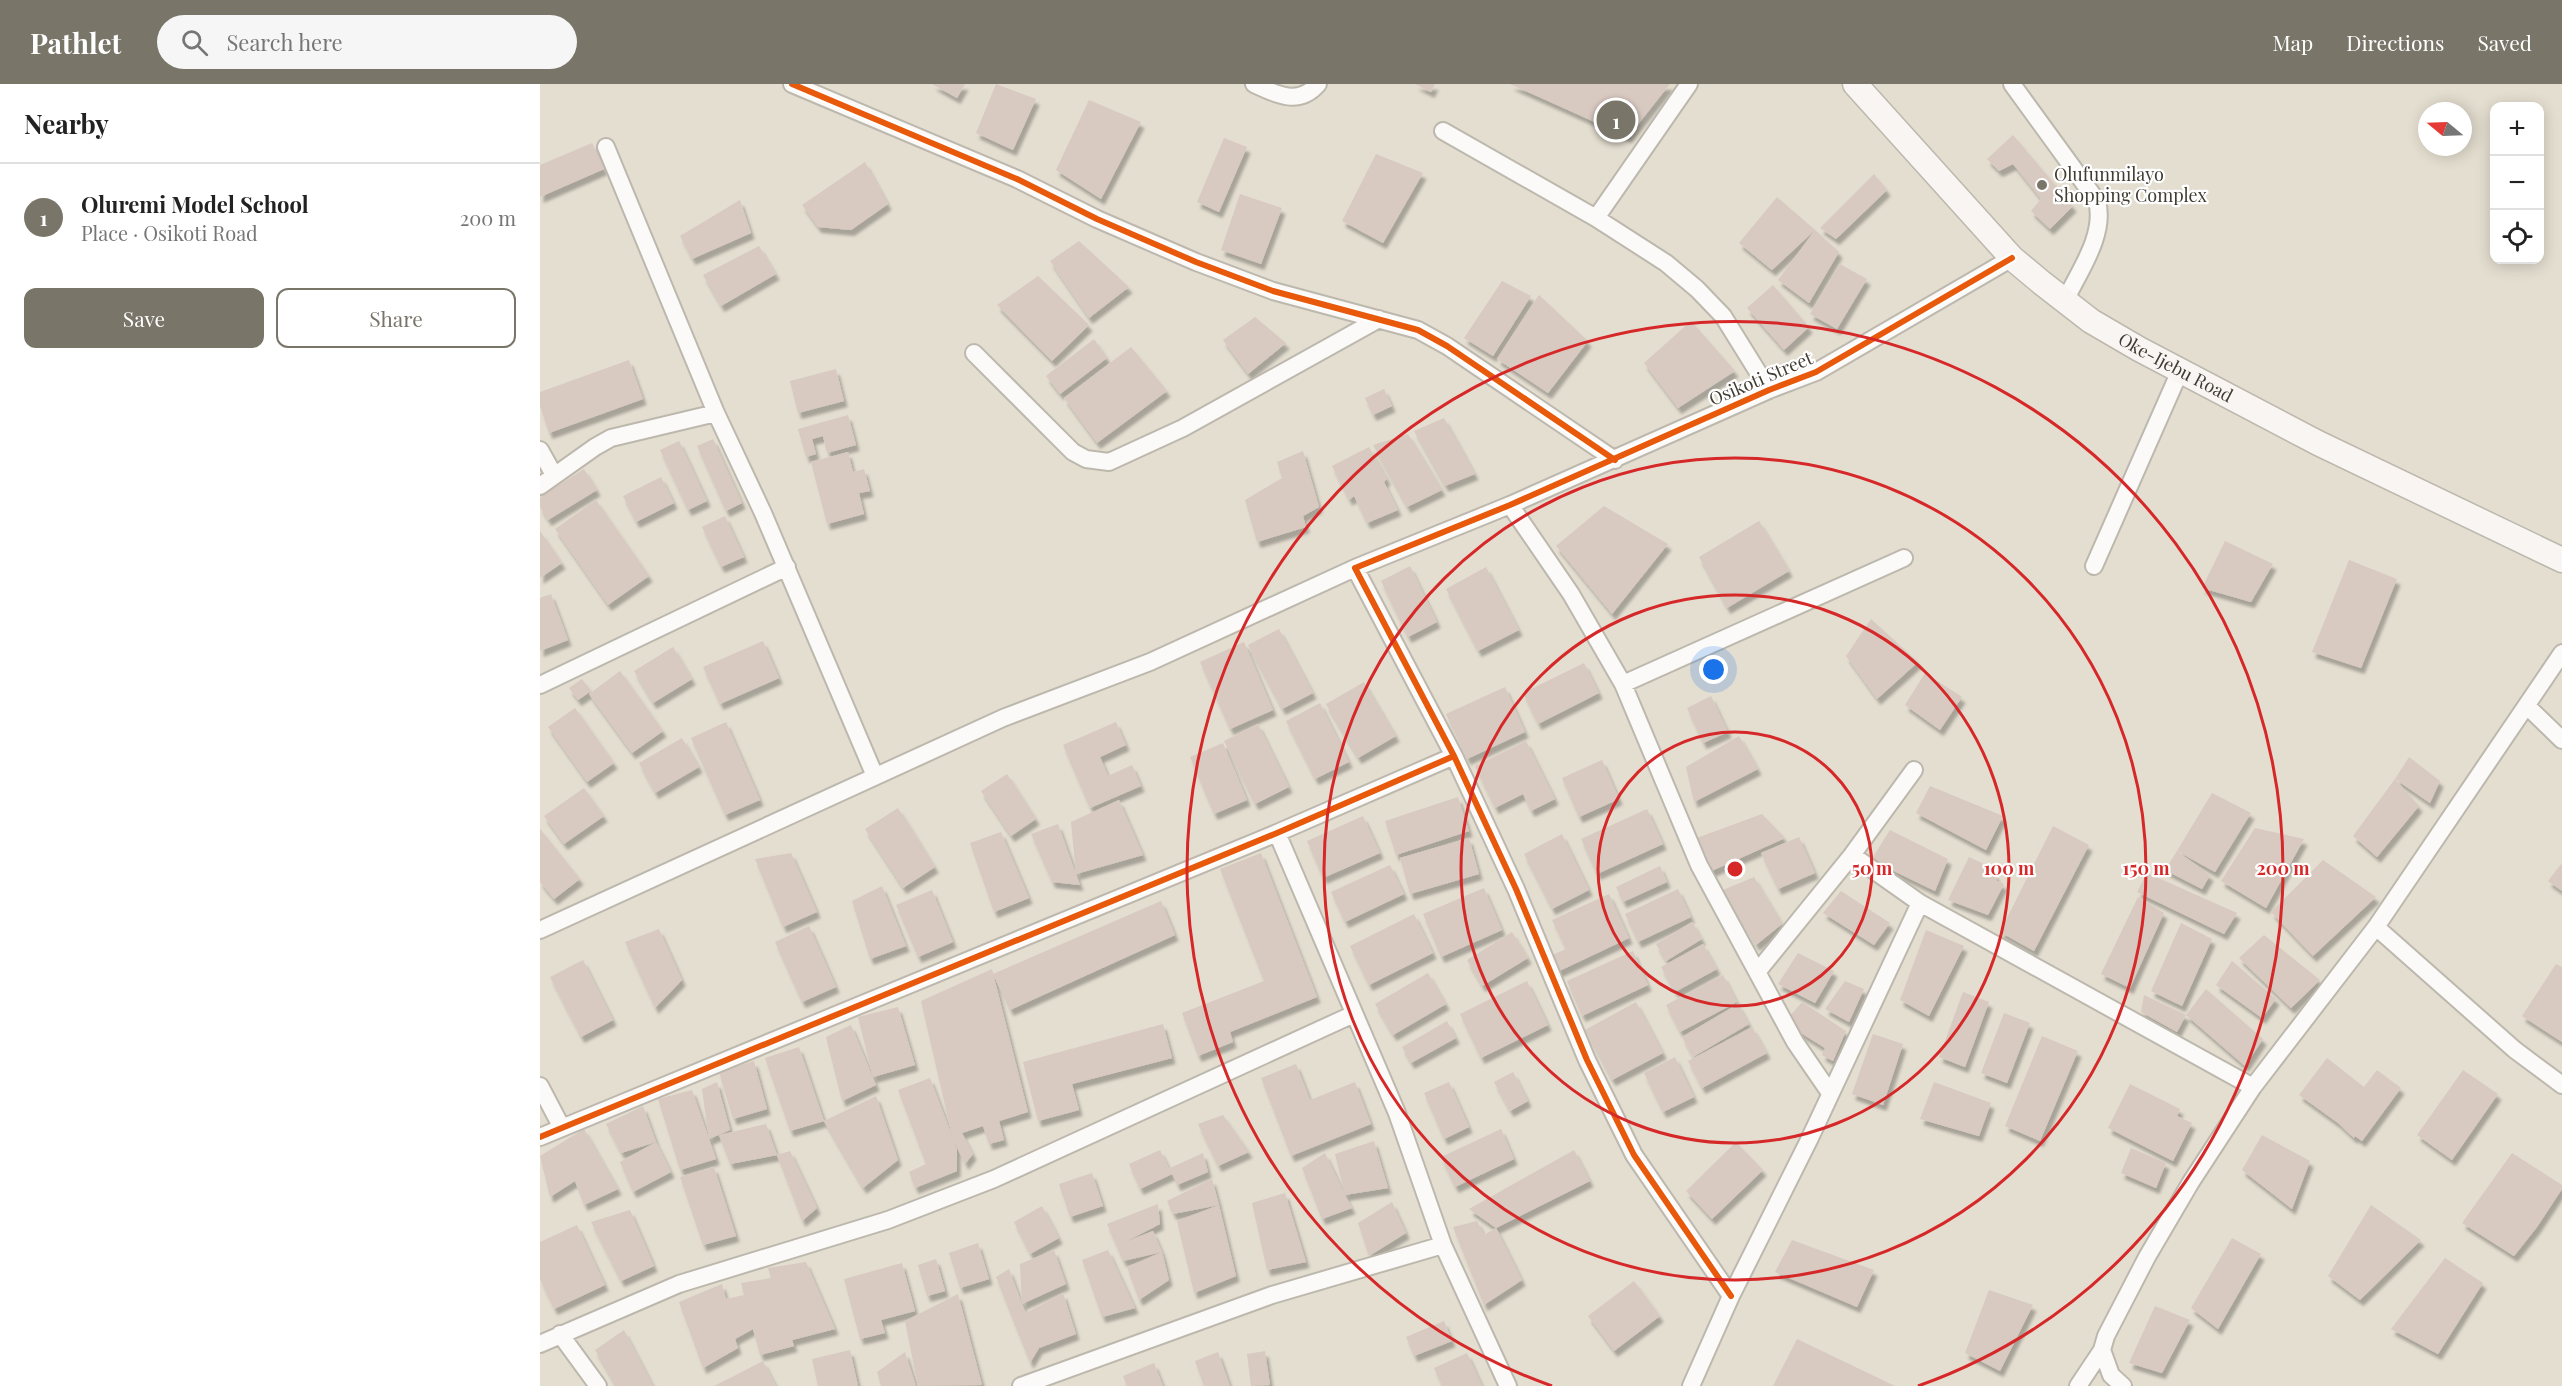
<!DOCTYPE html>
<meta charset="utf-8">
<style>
:root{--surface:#fff;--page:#f6f6f6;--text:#222;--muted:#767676;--line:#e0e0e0;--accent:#797569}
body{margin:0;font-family:"Playfair Display",serif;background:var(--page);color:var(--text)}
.controls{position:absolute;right:18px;top:18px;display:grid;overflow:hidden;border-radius:12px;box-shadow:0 3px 15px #0003}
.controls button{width:54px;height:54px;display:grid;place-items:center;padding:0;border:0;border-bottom:2px solid var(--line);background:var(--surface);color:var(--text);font:30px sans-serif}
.compass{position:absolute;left:1878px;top:18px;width:54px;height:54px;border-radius:50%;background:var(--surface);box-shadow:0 3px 15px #0003;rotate:289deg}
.you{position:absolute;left:1174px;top:586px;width:21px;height:21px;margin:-15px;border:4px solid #fff;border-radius:50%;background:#1a73e8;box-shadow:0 0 0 9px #1a73e833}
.badge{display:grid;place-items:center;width:39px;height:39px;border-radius:50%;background:var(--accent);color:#fff;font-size:20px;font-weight:700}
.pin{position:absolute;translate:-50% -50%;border:3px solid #fff;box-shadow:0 2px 6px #0006}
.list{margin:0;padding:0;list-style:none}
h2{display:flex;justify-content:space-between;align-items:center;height:78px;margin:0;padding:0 24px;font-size:26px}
h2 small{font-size:20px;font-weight:400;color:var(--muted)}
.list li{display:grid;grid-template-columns:39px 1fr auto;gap:18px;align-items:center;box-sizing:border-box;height:108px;padding:0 24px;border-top:2px solid var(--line)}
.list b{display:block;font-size:22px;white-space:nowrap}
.list p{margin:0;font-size:20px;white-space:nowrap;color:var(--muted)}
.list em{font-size:20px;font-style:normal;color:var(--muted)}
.actions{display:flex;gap:12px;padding:18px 24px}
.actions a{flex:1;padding:14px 0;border:2px solid var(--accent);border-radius:12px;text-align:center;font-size:21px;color:var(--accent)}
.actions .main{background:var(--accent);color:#fff}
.icon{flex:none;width:33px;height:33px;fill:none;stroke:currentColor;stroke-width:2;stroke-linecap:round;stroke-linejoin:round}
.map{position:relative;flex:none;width:2022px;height:1302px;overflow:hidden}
header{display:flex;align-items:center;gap:36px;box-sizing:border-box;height:84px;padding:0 30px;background:var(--accent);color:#fff}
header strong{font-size:28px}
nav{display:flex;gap:33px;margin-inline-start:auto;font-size:21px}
.search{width:420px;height:54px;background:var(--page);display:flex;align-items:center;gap:15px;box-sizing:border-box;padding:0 21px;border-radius:33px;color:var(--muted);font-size:22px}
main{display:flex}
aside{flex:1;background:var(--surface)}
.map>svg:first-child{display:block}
.building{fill:#d8c9c1;filter:url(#shadow)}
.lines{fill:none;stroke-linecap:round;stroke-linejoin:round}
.minor-casing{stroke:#bdb8ad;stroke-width:20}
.secondary-casing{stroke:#bdb8ad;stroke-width:27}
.minor{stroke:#fbfaf8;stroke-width:16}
.secondary{stroke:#f8f5f3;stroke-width:24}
.cycleway-casing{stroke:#fff;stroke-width:10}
.cycleway{stroke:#e8590c;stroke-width:6}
.ring{fill:none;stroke:#d62828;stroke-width:3}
.poi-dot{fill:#797569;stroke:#fff;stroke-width:2}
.labels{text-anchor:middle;stroke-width:4.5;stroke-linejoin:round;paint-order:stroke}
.poi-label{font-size:18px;fill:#403c32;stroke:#fff;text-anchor:start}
.street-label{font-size:18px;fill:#403c32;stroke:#fff}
.centre{fill:#d62828;stroke:#fff;stroke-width:3}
.ring-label{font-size:18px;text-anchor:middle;font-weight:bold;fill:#d62828;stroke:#fff;stroke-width:4.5;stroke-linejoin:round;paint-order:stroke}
</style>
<header>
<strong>Pathlet</strong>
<div class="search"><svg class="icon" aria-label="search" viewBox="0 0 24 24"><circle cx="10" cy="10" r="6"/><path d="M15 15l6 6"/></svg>Search here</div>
<nav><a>Map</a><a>Directions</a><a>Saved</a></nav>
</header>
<main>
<aside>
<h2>Nearby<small></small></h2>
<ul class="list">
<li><span class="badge">1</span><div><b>Oluremi Model School</b><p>Place · Osikoti Road</p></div><em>200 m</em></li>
</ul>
<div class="actions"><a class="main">Save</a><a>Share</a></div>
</aside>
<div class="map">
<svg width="2022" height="1302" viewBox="0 0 2022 1302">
<defs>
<filter id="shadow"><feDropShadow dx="3.5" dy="6" stdDeviation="1.5" flood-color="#0004"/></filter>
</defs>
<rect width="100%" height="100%" fill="#e4ded0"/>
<!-- building -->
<path class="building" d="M392 0H425L417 14Z
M456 0 496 15 473 66 436 49Z
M875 0H895L891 8Z
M970 0H1130L1088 53Z
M549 16 601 38 561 115 516 86Z
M1473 51 1533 122 1510 145 1491 127 1501 115 1473 80 1459 87 1447 75Z
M684 54 707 63 679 128 657 118Z
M52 59 64 85 0 113V81Z
M836 70 883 89 843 159 802 137Z
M325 78 348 120 311 146 278 143 262 121Z
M1334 90 1347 106 1296 155 1280 144Z
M700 110 742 124 721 180 681 166Z
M1237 113 1275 146 1232 186 1199 159Z
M200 116 211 149 152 175 140 152Z
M1275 146 1299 168 1269 219 1238 196Z
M539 157 589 203 549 234 510 177Z
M219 162 236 190 181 222 163 191Z
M1300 180 1327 195 1297 245 1270 230Z
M498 192 549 241 512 277 457 221Z
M962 197 991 212 953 272 924 254Z
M1233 201 1269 243 1244 266 1207 224Z
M999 211 1048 257 1008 309 957 275Z
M715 233 746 259 708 290 683 256Z
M1151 237 1195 287 1138 324 1104 279Z
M554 255 567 274 520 310 506 292Z
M591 263 627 307 557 359 524 314Z
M89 276 103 315 9 349 0 322V308Z
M296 285 304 317 258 329 250 297Z
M844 305 852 322 833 331 825 314Z
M308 331 316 361 287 369 283 352 272 355 276 370 266 373 258 345Z
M904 334 935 390 905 402 874 347Z
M868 350 902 406 867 423 833 361Z
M173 355 202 419 186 427 157 362Z
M139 357 167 417 148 426 120 366Z
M829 363 847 395 844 398 858 426 827 439 814 412 809 416 792 382Z
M763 367 779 423 763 432 766 443 717 458 705 416 742 394 737 378Z
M308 368 313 388 324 385 330 407 319 409 324 430 287 440 271 378Z
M44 385 57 406 8 436 0 423V413Z
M121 393 134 419 96 438 83 412Z
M56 416 109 492 68 521 15 445Z
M1064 422 1128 460 1072 530 1016 462Z
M185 432 204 473 181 483 162 443Z
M1219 437 1249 487 1187 524 1159 473Z
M0 447 22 479 0 494Z
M1685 457 1733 480 1711 518 1662 504Z
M1809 476 1857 495 1821 584 1772 568Z
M870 482 897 538 868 553 841 497Z
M946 483 979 546 938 567 906 505Z
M11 510 28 556 0 567V514Z
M1331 535 1378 578 1337 615 1306 572Z
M739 545 773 609 742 625 708 561Z
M223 557 239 594 180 620 163 583Z
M704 558 733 626 690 645 660 578Z
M133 563 152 595 113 619 94 587Z
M1044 579 1059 609 998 640 983 609Z
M80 587 123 647 92 669 49 610Z
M1385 589 1422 613 1400 646 1365 621Z
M42 595 51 607 38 616 29 604Z
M824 598 856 652 818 674 786 620Z
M965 603 985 648 927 675 906 630Z
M1171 612 1188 648 1163 659 1147 624Z
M780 619 809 678 775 695 746 637Z
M35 624 74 679 47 698 8 643Z
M186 638 220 716 185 731 151 654Z
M576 638 586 661 560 673 568 692 592 681 601 702 550 724 523 661Z
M718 640 749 703 715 720 684 657Z
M1199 652 1218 685 1154 718 1146 683Z
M142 654 159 683 115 709 99 679Z
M986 657 1015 715 991 727 983 710 955 724 935 682Z
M683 659 707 716 674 730 650 673Z
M1869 673 1900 697 1890 719 1855 695Z
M1062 676 1079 715 1039 733 1022 694Z
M467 690 496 735 471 752 441 707Z
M1855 695 1879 722 1837 773 1813 752Z
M1390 702 1463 732 1446 766 1376 729Z
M44 704 64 732 24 760 4 732Z
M1672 709 1711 729 1675 788 1637 767Z
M918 713 929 747 856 771 845 737Z
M579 716 603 771 536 790 531 738Z
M358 724 395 783 363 804 325 745Z
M1107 725 1123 760 1057 790 1041 755Z
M1222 730 1245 754 1167 789 1154 755Z
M823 732 840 769 783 794 767 757Z
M518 740 536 790 540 801 512 798 491 750Z
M1513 742 1549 761 1494 867 1460 848Z
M1715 744 1764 755 1726 824 1681 797Z
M0 745 40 795 14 815 0 798Z
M1350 746 1408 775 1395 807 1331 776Z
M461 748 489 814 454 828 430 759Z
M1022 750 1049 806 1012 825 984 770Z
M1259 753 1275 789 1238 805 1221 769Z
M929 754 939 790 870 810 860 774Z
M1637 767 1670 791 1662 805 1625 786Z
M251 769 277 828 243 843 215 775Z
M721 769 777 913 690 948 693 958 658 972 642 929 724 897 680 785Z
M1429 773 1446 781 1456 791 1457 797 1464 800 1448 831 1408 816Z
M1783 776 1836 813 1773 872 1731 828Z
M2022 779V807L2008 797Z
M850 781 864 810 805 838 791 808Z
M1120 782 1127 798 1083 818 1076 803Z
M1607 789 1697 829 1684 850 1597 808Z
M1214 793 1242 840 1216 861 1183 806Z
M342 802 366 862 330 875 312 817Z
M944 804 962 846 901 873 883 830Z
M1138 805 1151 833 1098 858 1085 830Z
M392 806 413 858 378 873 356 821Z
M1301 807 1350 839 1334 861 1283 829Z
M1069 810 1089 854 1015 889 1008 873 1026 865 1012 836Z
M1598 813 1624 829 1590 904 1561 890Z
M621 817 635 851 470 926 453 890Z
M874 830 893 869 829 901 810 862Z
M1152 838 1162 855 1126 877 1116 860Z
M1641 839 1672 855 1642 922 1611 907Z
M269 842 296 903 262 918 235 858Z
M119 845 142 896 115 924 85 858Z
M1386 846 1424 862 1389 932 1360 916Z
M972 848 988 874 942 902 927 876Z
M1724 851 1780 896 1751 924 1699 874Z
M1163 860 1177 885 1135 908 1121 883Z
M1093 867 1108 901 1042 932 1027 897Z
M1258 869 1294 887 1275 919 1238 900Z
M43 876 73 936 41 953 10 893Z
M1692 877 1736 915 1722 934 1676 901Z
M2016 880 2022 883V958L1982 932Z
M452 885 488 1028 459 1037 464 1056 449 1060 443 1042 422 1049 433 1070 425 1080 414 1057 417 1065V1087L375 1104 369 1088 386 1080 358 1006 390 994 412 1052 381 917Z
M888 889 906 920 853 951 835 920Z
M1183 891 1197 918 1140 948 1126 921Z
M987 897 1008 941 941 974 920 930Z
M1305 897 1324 905 1309 938 1285 925Z
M1666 905 1723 955 1705 982 1646 931 1637 948 1601 928 1604 911 1646 931Z
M1423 908 1449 918 1425 983 1399 973Z
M1096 918 1123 969 1072 996 1045 946Z
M1262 918 1306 947 1293 977 1282 971 1285 964 1256 946 1250 932Z
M1198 920 1209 940 1153 973 1142 953Z
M358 923 375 981 333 993 318 933Z
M1464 929 1490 939 1467 999 1441 989Z
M907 937 916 954 871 979 862 963Z
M623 940 632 974 532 1000 539 1026 498 1037 483 978Z
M311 941 336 1001 302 1017 286 953Z
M1212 943 1227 969 1162 1004 1148 977Z
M1333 950 1363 960 1343 1021 1312 1010Z
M1502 952 1538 967 1500 1057 1465 1042Z
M259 963 284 1037 250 1047 225 974Z
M1135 973 1154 1013 1123 1028 1104 989Z
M1787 974 1824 1003 1837 986 1861 1004 1822 1057 1815 1052 1814 1054 1798 1039 1759 1011Z
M214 977 227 1025 193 1035 179 988Z
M756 980 770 1016 815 998 831 1040 751 1072 721 994Z
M1923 986 1958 1010 1912 1076 1877 1051Z
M973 988 988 1017 970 1027 954 998Z
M177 998 190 1046 169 1055 162 1005Z
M909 998 929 1043 904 1055 884 1009Z
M1394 998 1451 1019 1439 1052 1380 1035Z
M1590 1000 1640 1025 1637 1032 1652 1039 1633 1077 1568 1044Z
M152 1006 176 1075 140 1086 118 1015Z
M336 1012 358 1076 323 1104 284 1037Z
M103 1022 116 1058 131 1088 93 1108 80 1078 116 1058 81 1069 66 1040Z
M683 1031 709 1068 678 1082 658 1040Z
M226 1040 237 1071 190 1080 179 1051Z
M44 1045 78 1105 44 1121 35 1097 10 1113 0 1072Z
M961 1045 974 1075 915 1103 901 1073Z
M1722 1051 1770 1077 1752 1125 1702 1086Z
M834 1057 848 1104 805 1111 812 1124 782 1135 762 1084 785 1069 805 1111 795 1070Z
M1196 1058 1223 1086 1172 1135 1146 1107Z
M1591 1064 1626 1079 1616 1104 1581 1089Z
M620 1066 632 1090 600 1105 589 1080Z
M1034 1066 1050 1097 956 1144 929 1125Z
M250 1067 277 1124 262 1137 237 1071Z
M663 1069 668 1088 637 1101 630 1084Z
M1972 1069 2022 1101V1105L1997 1143 1974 1172 1922 1139Z
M174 1083 196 1152 163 1161 140 1093Z
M552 1089 563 1122 530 1133 519 1100Z
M672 1095 679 1121 633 1130 627 1117Z
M745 1109 766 1178 727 1186 712 1119Z
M852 1118 866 1149 829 1172 818 1139Z
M618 1120 620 1140 585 1158 613 1147 622 1168 583 1177 567 1140Z
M679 1121 696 1192 654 1209 637 1137Z
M1831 1121 1881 1156 1820 1216 1788 1192Z
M502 1122 519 1154 490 1170 474 1138Z
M90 1126 114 1182 81 1197 51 1138Z
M937 1137 944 1151 956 1144 982 1196 944 1221 913 1143Z
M37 1141 65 1201 14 1225 0 1195V1158Z
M1692 1154 1721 1170 1678 1245 1651 1224Z
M1252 1156 1334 1186 1317 1223 1235 1188Z
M438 1159 449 1195 420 1204 409 1169Z
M514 1166 526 1200 482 1220 486 1229 523 1209 536 1250 499 1264 490 1279 456 1193 469 1185 482 1220 480 1180Z
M568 1166 595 1224 562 1233 542 1176Z
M622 1168 629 1196 599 1216 587 1183Z
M1905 1174 1943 1199 1898 1270 1851 1245Z
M396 1175 405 1207 387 1212 378 1181Z
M266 1178 295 1245 252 1256 254 1262 220 1271 213 1245 195 1255 198 1264 163 1284 139 1218 182 1200 186 1215 204 1211 201 1199 231 1194 228 1184Z
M362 1179 375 1227 341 1236 345 1249 320 1255 304 1195Z
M1094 1197 1120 1232 1074 1267 1048 1232Z
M1449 1206 1493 1221 1460 1287 1425 1269Z
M418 1210 442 1301 378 1302 365 1237Z
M1615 1222 1650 1236 1622 1289 1589 1279Z
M904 1237 912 1257 874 1272 866 1253Z
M84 1246 113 1302H76L55 1266Z
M1257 1255 1355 1302H1233Z
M310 1266 318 1302H278L272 1275Z
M725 1267 730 1301 711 1302 707 1270Z
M365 1268 376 1302H341L337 1288Z
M678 1268 690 1302H664L655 1277Z
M927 1269 942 1302H902L894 1284Z
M223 1277 236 1302H174L190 1294Z
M614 1279 623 1302H587L583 1292Z"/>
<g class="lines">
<defs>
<path id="minor" d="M252 0 477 95 557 135 656 178 733 207 878 246 907 262 1075 376
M714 0C737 11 759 22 778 0
M1472 0 1557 117C1566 151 1539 187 1525 217
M903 47 1056 134 1126 179 1157 205 1183 232 1229 306
M66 63 176 329 223 429 335 692
M1056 134 1149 0
M434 269 533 368 546 375 569 378 643 344 839 235
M0 366 14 391
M0 402 55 363 71 354 176 329
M970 421 1031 510 1083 600 1159 781 1255 958 1290 1009
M1554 482 1640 287
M1083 600 1364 474
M0 601 247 483
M1987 622 2022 656
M737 749 857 1029 903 1161 968 1302
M1312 771 1380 819 1713 1003
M1836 843 1975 966 2022 1001
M0 846 463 634 610 578 815 484
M1218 887 1312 771 1374 686
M0 1002 22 1044
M0 1053 737 749 914 672
M1191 1212 1094 1071 1047 976 976 805 914 672 815 484 970 421 1229 306 1276 288 1472 174
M20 1250 58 1302
M0 1260 139 1200 348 1136 454 1095 814 930
M1562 1266 1571 1291 1583 1302
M481 1302 732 1211 903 1161
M1151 1302 1191 1212 1269 1056 1380 819
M1538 1302 1562 1266 1566 1252 1607 1173 1651 1098 1713 1003 1836 843 2022 569"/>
<g id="secondary">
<path id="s1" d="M1315 0 1472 174 1502 199 1551 237 1599 265 1778 359 2022 476"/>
</g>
</defs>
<!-- minor casing -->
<use href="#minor" class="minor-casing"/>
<!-- secondary casing -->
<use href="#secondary" class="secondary-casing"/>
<!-- minor -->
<use href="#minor" class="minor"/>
<!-- secondary -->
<use href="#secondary" class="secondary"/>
<defs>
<path id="cycleway" d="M252 0 477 95 557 135 656 178 733 207 878 246 907 262 1075 376
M0 1053 737 749 914 672
M1191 1212 1094 1071 1047 976 976 805 914 672 815 484 970 421 1229 306 1276 288 1472 174"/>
</defs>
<!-- cycleway casing -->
<use href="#cycleway" class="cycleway-casing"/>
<!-- cycleway -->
<use href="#cycleway" class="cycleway"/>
</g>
<!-- distance rings -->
<g class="ring">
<circle cx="1195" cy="785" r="137"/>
<circle cx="1195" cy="785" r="274"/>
<circle cx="1195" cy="785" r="411"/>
<path d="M1012 1302A548 548 0 1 1 1378 1302"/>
</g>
<!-- markers -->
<circle class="poi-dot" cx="1502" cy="101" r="6"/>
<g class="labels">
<!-- poi labels -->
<g class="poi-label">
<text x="1514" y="97">Olufunmilayo<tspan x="1514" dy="21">Shopping Complex</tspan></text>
</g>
<!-- street labels -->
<g class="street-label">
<text dy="6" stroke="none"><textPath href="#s1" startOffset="432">Oke-Ijebu Road</textPath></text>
<text transform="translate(1221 295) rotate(-23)" y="6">Osikoti Street</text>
</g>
</g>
<circle cx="1195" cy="785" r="9" class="centre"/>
<g class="ring-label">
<text x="1332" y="791">50 m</text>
<text x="1469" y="791">100 m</text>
<text x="1606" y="791">150 m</text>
<text x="1743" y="791">200 m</text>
</g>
</svg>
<div class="controls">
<button>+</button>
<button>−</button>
<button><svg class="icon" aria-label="locate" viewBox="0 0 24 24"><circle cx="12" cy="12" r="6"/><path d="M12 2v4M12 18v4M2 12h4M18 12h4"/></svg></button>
</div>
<svg class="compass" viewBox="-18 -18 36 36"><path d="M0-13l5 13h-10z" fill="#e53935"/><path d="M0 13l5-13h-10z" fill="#767676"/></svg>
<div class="you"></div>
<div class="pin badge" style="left:1076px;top:36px">1</div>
</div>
</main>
